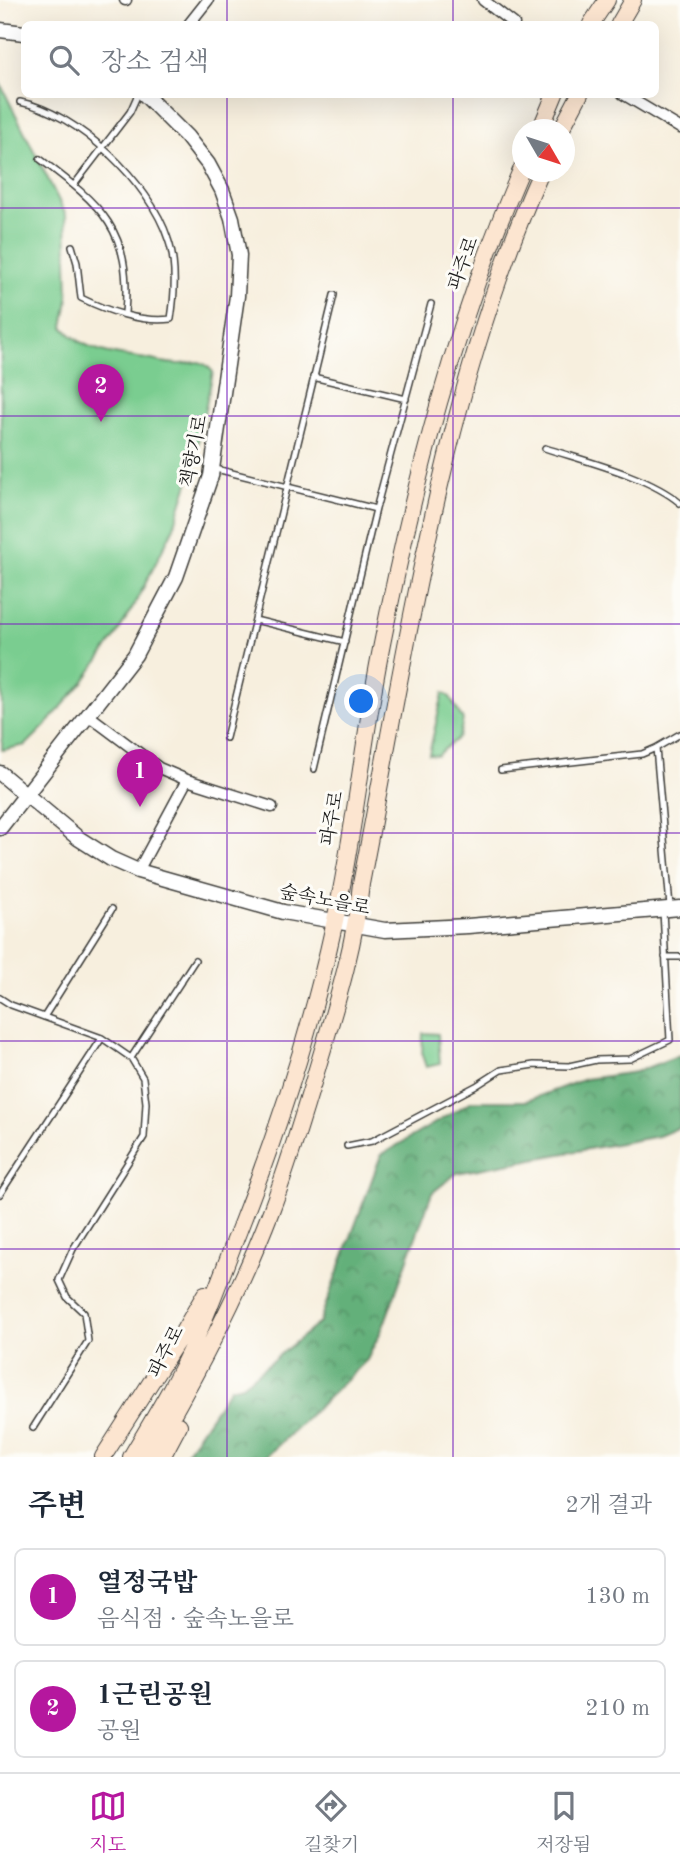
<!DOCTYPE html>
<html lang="ko">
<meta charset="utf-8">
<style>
:root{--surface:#fff;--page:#f2f2f3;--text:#1f2937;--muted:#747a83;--line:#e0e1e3;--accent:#b5179e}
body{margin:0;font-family:"Old Standard TT","Noto Serif KR",serif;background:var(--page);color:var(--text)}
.compass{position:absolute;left:512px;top:119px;width:63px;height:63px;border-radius:50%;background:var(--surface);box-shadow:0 7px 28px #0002;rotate:129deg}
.you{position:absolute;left:362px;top:702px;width:24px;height:24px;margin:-18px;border:5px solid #fff;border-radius:50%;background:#1a73e8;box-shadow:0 0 0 10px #1a73e833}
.badge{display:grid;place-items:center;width:46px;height:46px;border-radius:50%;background:var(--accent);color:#fff;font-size:23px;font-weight:700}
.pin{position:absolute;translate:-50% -58px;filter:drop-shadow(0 2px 4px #0008)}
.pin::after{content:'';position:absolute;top:37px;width:24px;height:21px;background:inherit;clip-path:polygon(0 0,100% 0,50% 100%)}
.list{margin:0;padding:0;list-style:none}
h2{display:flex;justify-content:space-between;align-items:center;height:91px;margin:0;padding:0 28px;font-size:30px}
h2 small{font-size:23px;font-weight:400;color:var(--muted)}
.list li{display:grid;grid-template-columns:46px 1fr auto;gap:21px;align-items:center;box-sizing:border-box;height:98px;margin:0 14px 14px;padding:0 14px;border:2px solid var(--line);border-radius:10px}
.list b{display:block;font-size:26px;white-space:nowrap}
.list p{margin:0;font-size:23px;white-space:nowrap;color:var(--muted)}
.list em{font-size:23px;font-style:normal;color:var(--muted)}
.icon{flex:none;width:38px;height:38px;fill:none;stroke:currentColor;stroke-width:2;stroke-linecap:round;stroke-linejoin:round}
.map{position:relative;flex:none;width:680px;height:1457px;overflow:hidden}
.search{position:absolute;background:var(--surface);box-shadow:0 7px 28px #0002;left:21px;right:21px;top:21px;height:77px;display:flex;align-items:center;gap:18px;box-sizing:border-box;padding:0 24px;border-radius:10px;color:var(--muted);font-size:26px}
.sheet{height:315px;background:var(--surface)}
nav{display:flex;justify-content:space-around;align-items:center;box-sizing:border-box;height:98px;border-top:2px solid var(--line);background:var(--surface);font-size:19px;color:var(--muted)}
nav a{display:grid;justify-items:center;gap:4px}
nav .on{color:var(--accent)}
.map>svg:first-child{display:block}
.green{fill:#7acd90;stroke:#4b7456;stroke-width:2}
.forest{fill:url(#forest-crowns);stroke:#40664b;stroke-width:2}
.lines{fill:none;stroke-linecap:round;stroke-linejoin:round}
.service-casing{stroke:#3d3c39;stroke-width:8}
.minor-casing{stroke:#3d3c39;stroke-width:13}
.tertiary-casing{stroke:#3d3c39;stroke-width:17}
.secondary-casing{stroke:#3d3c39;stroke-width:18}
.service{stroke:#fff;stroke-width:5}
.minor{stroke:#fff;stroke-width:10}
.tertiary{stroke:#fff;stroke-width:14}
.secondary{stroke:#fce5d0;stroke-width:16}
.grid{fill:none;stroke:#7b2cbf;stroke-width:2;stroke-opacity:0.55}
.labels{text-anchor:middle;stroke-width:6;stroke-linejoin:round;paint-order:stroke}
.street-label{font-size:19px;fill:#1c1c1c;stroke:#fdfcf7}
</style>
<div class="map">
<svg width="680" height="1457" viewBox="0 0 680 1457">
<defs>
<pattern id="forest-crowns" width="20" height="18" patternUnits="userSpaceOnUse" patternTransform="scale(1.75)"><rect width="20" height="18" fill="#63b07a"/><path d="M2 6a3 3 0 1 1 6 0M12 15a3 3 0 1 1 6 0" fill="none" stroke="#518e63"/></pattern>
</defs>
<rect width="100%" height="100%" fill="#fdfcf7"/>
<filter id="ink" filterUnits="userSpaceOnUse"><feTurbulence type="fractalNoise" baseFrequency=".0143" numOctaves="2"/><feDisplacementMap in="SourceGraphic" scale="14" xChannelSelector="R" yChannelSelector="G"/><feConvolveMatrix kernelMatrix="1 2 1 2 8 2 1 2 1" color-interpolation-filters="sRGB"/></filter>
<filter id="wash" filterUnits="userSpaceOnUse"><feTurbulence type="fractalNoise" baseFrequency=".00686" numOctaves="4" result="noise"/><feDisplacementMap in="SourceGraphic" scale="28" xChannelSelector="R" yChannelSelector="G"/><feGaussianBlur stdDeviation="1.57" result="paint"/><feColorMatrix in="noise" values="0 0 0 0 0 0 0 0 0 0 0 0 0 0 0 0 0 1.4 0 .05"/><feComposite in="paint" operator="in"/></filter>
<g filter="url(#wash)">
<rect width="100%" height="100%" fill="#f7efde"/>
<!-- green -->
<path class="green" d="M0 83 66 215 68 300 63 327C84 352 116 355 147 359 157 361 169 364 179 364 197 364 199 356 213 372L192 471 174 527 138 598 116 636 84 681 45 726 26 745 2 750Z
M443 693 450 697 463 720 459 737 437 755 429 754Z
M423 1033 438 1034 440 1064 426 1067 422 1055Z"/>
<!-- forest -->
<path class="forest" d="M680 1055V1127L659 1136 457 1173 432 1193 383 1327 367 1360 266 1457H183L230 1388 242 1385 319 1323 381 1155 472 1101H526L585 1079 636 1072Z"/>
</g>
<g filter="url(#ink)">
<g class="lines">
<defs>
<path id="service" d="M20 102C78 113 150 183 168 239 177 264 175 293 171 319 142 323 107 311 81 298L77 263 72 246
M40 159C102 206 132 230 125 313
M74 185 130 112 138 94
M313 377 406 399
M545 448C585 461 648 476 680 503
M212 468 376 509
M255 620 345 642
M226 738 334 295
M314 769 376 509 431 304
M501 770 642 754 656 748
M670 906 656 748 680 734
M665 957H680
M0 998 11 1005 102 1038 131 1058 143 1078 146 1103 144 1137 73 1249 59 1280 67 1297 84 1313 88 1341 33 1428
M44 1017 112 909
M131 1058 195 960
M347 1146 372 1141 476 1086 501 1070 534 1065 569 1066 596 1060 630 1059 670 1040 663 911
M0 1194 102 1038"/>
<path id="minor" d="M125 0H126
M483 0 514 24
M189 24 208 0
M623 94 680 128
M88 715 159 768 187 780 272 807
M138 871 187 780"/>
<path id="tertiary" d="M0 30 24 33
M0 773 78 838 111 859 138 871 283 912 385 930 468 926 680 908
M0 828 135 655 176 577 211 476 237 296 239 255 232 218 222 190 208 164 187 137 144 94"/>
<path id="secondary" d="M591 24 607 0
M619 24 633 0
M540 130 555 94
M561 130 580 94
M103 1457 183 1332 205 1294
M131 1457C154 1418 178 1379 196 1338 212 1303 225 1266 239 1230 278 1131 311 1030 334 925 355 832 363 737 382 644 414 482 456 319 522 168
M148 1457C195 1378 238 1297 271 1211 290 1161 305 1110 320 1059 337 1002 355 944 361 884 407 649 443 391 541 172
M162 1457 179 1425"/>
</defs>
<!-- service casing -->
<use href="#service" class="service-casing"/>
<!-- minor casing -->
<use href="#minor" class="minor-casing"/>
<!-- tertiary casing -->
<use href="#tertiary" class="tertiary-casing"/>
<!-- secondary casing -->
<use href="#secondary" class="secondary-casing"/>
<!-- service -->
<use href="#service" class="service"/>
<!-- minor -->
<use href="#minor" class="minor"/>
<!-- tertiary -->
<use href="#tertiary" class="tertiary"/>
<!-- secondary -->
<use href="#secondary" class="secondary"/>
</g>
</g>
<!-- grid -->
<path class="grid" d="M227 0V24M453 0V24M227 94V1457M453 94V1457M0 208H680M0 416H680M0 624H680M0 833H680M0 1041H680M0 1249H680"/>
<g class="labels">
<!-- street labels -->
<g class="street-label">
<text transform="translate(462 263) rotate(-70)" y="7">파주로</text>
<text transform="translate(193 451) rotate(-79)" y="7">책향기로</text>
<text transform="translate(331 818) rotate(-80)" y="7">파주로</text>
<text transform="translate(325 899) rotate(11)" y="7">숲속노을로</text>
<text transform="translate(165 1351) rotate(-63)" y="7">파주로</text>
</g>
</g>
</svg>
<svg class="compass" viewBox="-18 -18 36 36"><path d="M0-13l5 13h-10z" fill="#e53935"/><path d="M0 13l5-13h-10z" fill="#747a83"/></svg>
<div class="you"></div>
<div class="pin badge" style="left:140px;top:807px">1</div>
<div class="pin badge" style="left:101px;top:422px">2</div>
<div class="search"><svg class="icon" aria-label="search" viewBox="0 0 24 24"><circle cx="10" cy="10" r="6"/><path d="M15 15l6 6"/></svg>장소 검색</div>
</div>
<section class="sheet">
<h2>주변<small>2개 결과</small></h2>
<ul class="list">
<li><span class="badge">1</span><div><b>열정국밥</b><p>음식점 · 숲속노을로</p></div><em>130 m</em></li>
<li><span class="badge">2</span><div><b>1근린공원</b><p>공원</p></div><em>210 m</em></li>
</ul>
</section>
<nav>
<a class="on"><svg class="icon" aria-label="map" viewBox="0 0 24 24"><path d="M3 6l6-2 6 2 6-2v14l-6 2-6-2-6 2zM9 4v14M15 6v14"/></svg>지도</a>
<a><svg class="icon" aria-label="directions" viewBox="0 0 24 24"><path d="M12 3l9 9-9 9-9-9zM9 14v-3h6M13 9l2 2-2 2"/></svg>길찾기</a>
<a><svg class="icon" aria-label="saved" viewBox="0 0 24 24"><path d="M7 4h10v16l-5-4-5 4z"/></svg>저장됨</a>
</nav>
